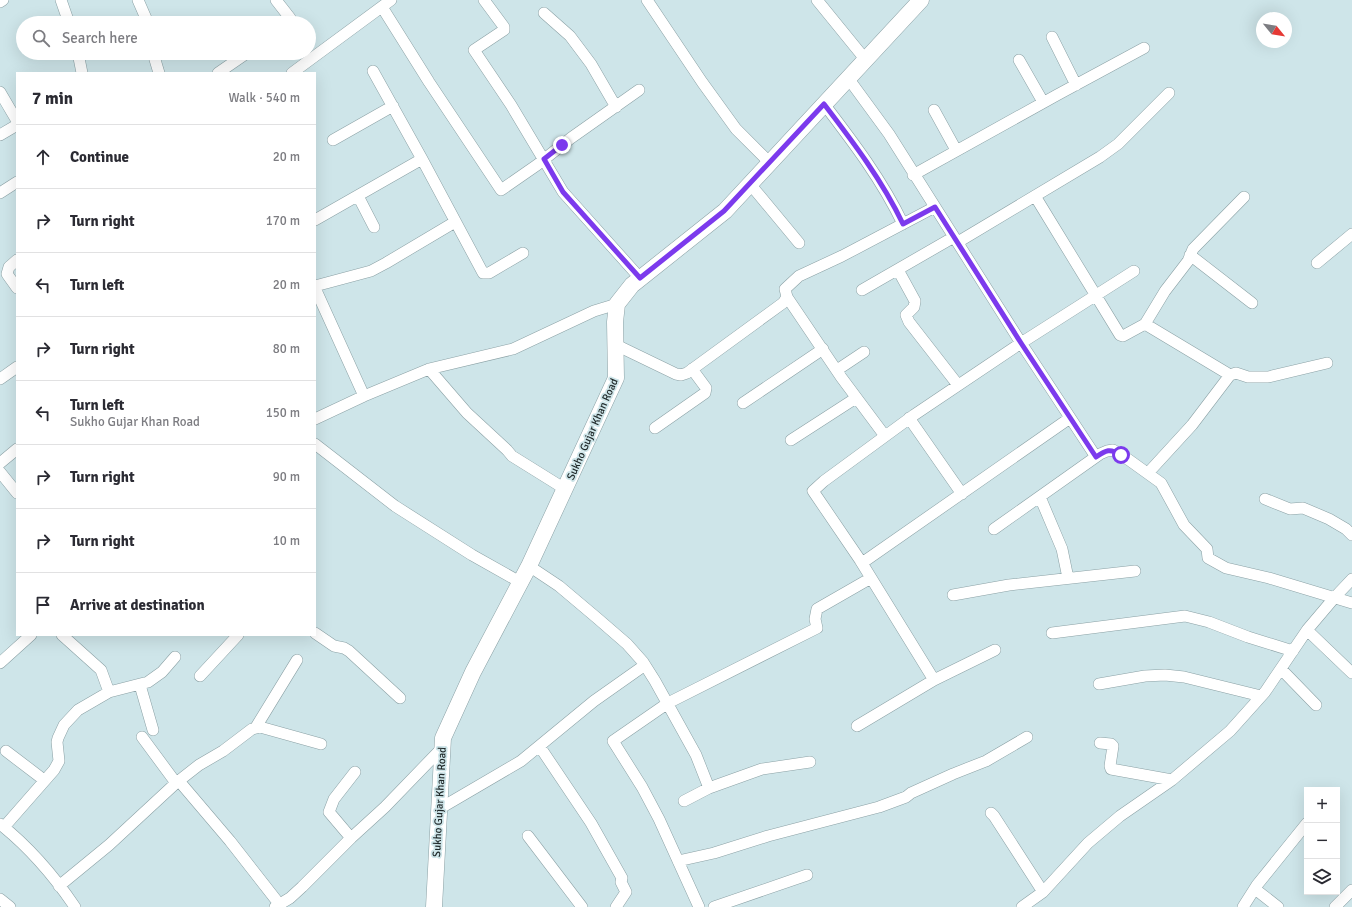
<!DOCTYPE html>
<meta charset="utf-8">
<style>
:root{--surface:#fff;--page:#f2f2f3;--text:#2b2b33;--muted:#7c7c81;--line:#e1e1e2}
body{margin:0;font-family:Signika,sans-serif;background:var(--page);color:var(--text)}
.controls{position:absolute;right:12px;bottom:12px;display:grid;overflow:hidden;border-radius:0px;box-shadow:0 4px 16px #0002}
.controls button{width:36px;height:36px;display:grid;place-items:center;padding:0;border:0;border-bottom:1px solid var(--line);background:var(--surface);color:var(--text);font:20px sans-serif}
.compass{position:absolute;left:1256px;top:12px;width:36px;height:36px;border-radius:50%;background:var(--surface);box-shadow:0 4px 16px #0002;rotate:120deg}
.stop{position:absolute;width:12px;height:12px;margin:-9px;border:3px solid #7c3aed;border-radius:50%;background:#fff}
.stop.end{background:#7c3aed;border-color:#fff;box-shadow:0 1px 4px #0008}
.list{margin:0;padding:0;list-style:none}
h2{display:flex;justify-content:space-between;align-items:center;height:52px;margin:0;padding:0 16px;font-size:17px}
h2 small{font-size:13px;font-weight:400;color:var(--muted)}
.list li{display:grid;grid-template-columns:26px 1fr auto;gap:12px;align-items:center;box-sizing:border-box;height:64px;padding:0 16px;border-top:1px solid var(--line)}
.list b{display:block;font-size:15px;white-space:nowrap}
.list p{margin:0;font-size:13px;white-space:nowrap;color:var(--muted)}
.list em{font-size:13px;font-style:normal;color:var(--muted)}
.icon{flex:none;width:22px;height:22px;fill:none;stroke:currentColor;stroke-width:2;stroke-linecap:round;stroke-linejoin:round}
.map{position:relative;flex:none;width:1352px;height:907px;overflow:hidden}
.search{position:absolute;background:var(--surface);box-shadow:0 4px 16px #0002;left:16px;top:16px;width:300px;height:44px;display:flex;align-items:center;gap:10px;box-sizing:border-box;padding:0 14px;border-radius:22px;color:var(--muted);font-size:15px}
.panel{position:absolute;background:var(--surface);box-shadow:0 4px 16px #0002;left:16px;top:72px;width:300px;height:564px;border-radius:0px}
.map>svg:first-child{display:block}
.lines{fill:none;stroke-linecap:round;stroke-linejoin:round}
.minor-casing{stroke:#8ba1a5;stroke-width:12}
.secondary-casing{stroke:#8ba1a5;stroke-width:17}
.minor{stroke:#fff;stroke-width:11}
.secondary{stroke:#fff;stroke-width:16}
.route{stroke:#7c3aed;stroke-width:5}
.labels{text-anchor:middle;stroke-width:3.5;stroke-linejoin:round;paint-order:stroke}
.street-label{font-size:11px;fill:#20292a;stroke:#cee5e9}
</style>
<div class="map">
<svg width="1352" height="907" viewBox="0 0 1352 907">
<rect width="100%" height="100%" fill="#cee5e9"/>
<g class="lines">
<defs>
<path id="minor" d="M61 0 69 23
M138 0 148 23
M276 0 290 18V21L289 23
M484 0 504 27V30L474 50 511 105 563 192 640 278
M647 0 702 82 736 129 770 163
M817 0 865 59
M0 2 3 0
M382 7 429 82 501 190 537 165 571 138 639 90
M544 13 570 36 591 64 616 107
M1052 37 1076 85
M78 53 82 73
M153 53 159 73
M1019 60 1043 102
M373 71 422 159 483 273H489L523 253
M218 73 247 53
M292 73 391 0
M848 78 889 134 1021 343 1096 457
M0 92 17 121
M824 104C853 142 882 180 903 224
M934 110 956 150
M0 135 17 125
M333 140 393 106
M913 175 1057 95 1144 48
M750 184 799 243
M0 193 17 182
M358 196 374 227
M1035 196 1120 335 1123 336 1145 324 1165 291 1188 261 1193 249 1244 197
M315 220 422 159
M958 242 1100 157 1118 144 1169 93
M1190 255 1252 303
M17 260 9 267 7 274 17 288
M1317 263 1352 234
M898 270 915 301 914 307 906 315 909 322 958 385
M315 286 371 271 386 263 455 222
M315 288 364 396
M862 290 954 237
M787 297 841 377 885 436
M1145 324 1230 375
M616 345 676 374 681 375 687 373 783 303 787 297 785 289 799 276 842 256 935 207
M429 369 467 413 507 450 512 456 565 489
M837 370 864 352
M0 379 17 367
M743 403 823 349
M909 418 962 494
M315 419 364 396 429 369 513 349 594 311 617 304
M655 428 705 393 706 388 692 369
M791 440 856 398
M315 444 395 506 472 555 520 582
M0 463 17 449
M0 472 17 493
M1148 473 1192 425 1230 375 1236 373 1248 377H1268L1327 363
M1040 497 1062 549 1068 578
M1265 499 1290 509 1303 508 1329 519 1346 529 1352 535
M994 529 1100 454 1107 451 1113 450 1129 460 1161 483 1184 525 1207 549 1208 558 1226 568 1269 578 1352 603
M862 563 1070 418
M529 566 559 586 597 618 627 644 643 662 655 681 696 755 709 788
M953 595 1009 585 1135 571
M1307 630 1352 673
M315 633 334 646 344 648 349 651 400 698
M1052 633 1185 616 1209 622 1248 637 1293 651
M62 635 101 670 109 692
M0 663 31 635
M1281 669 1316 705
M200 676 238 635
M934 680 860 560 813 491 824 481 914 415 1021 343 1134 271
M1099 684 1145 676 1165 675 1184 677 1261 696
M140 685 153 730
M857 726 934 680 995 650
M256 727 297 660
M142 737 176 783
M1100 743 1111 744 1113 746 1110 766 1111 769 1172 780
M540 747 591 823 622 878 621 882 626 892 616 907
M6 751 44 780
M179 781 230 841 280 905
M684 801 709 788 762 769 810 762
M439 809 521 761 594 701 645 665
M991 813 994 816 1043 892
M0 824C29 847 54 876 75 907
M4 827 54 770 59 761 57 742 58 738 64 725 78 710 109 692 148 682 162 672 175 657
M528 836 582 907
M351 838 329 812 334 799 355 772
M678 861 714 853 768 836 879 807 906 797 911 793 953 774 986 761 1027 737
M59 886 109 845 176 783 199 765 223 751 252 729 260 727 321 744
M1255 889 1278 907
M0 899 10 907
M275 907 290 898 302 887 351 838 385 807 442 748
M699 907 659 819 642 787 613 741 668 703 817 628 815 619 817 609 871 578
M714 907 807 875
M1022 907 1043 892 1088 843 1120 816 1172 780 1230 731 1265 692 1307 630 1335 597 1352 579
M1243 907 1257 885 1307 823
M1335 907 1352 890"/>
<path id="secondary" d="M434 907 443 738 473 672 529 566 616 378 615 322 617 304 632 285 725 211 921 0"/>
</defs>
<!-- minor casing -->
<use href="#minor" class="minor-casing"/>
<!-- secondary casing -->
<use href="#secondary" class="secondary-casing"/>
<!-- minor -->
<use href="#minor" class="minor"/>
<!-- secondary -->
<use href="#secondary" class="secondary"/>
</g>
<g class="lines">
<!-- route -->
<path class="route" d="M562 145 544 159 563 192 640 278 724 211 824 104C853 142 882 180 903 224L935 207 1021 343 1096 457C1106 450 1110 448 1121 455"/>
</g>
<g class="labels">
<!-- street labels -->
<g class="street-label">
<text transform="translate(592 429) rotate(-66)" y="4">Sukho Gujar Khan Road</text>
<text transform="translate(439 802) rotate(-87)" y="4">Sukho Gujar Khan Road</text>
</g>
</g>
</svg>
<div class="controls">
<button>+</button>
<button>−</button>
<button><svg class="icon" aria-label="layers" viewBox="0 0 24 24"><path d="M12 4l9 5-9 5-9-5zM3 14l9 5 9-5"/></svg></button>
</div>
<svg class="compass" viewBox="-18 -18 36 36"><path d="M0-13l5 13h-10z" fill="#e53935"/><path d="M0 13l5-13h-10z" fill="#7c7c81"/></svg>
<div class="stop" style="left:1121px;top:455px"></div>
<div class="stop end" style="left:562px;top:145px"></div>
<div class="search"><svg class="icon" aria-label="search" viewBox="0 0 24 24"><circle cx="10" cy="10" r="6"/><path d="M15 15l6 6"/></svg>Search here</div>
<section class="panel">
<h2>7 min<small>Walk · 540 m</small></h2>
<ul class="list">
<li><svg class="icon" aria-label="ahead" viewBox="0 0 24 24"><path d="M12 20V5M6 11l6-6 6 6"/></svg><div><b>Continue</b></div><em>20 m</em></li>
<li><svg class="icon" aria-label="right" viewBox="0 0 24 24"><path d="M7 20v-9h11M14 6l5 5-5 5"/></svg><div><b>Turn right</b></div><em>170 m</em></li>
<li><svg class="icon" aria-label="left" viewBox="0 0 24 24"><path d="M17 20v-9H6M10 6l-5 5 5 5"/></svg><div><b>Turn left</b></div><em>20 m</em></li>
<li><svg class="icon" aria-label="right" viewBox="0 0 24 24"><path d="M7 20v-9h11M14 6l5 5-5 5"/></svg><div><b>Turn right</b></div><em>80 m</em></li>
<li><svg class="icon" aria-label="left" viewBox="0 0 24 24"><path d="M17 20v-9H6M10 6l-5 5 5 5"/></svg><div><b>Turn left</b><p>Sukho Gujar Khan Road</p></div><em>150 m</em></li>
<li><svg class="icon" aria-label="right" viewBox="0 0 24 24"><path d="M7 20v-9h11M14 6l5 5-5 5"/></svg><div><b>Turn right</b></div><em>90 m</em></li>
<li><svg class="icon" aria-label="right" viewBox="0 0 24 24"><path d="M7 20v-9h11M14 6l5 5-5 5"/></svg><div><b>Turn right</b></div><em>10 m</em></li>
<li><svg class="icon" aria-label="arrive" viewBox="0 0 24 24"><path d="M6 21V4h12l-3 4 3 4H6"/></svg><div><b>Arrive at destination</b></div></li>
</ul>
</section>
</div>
